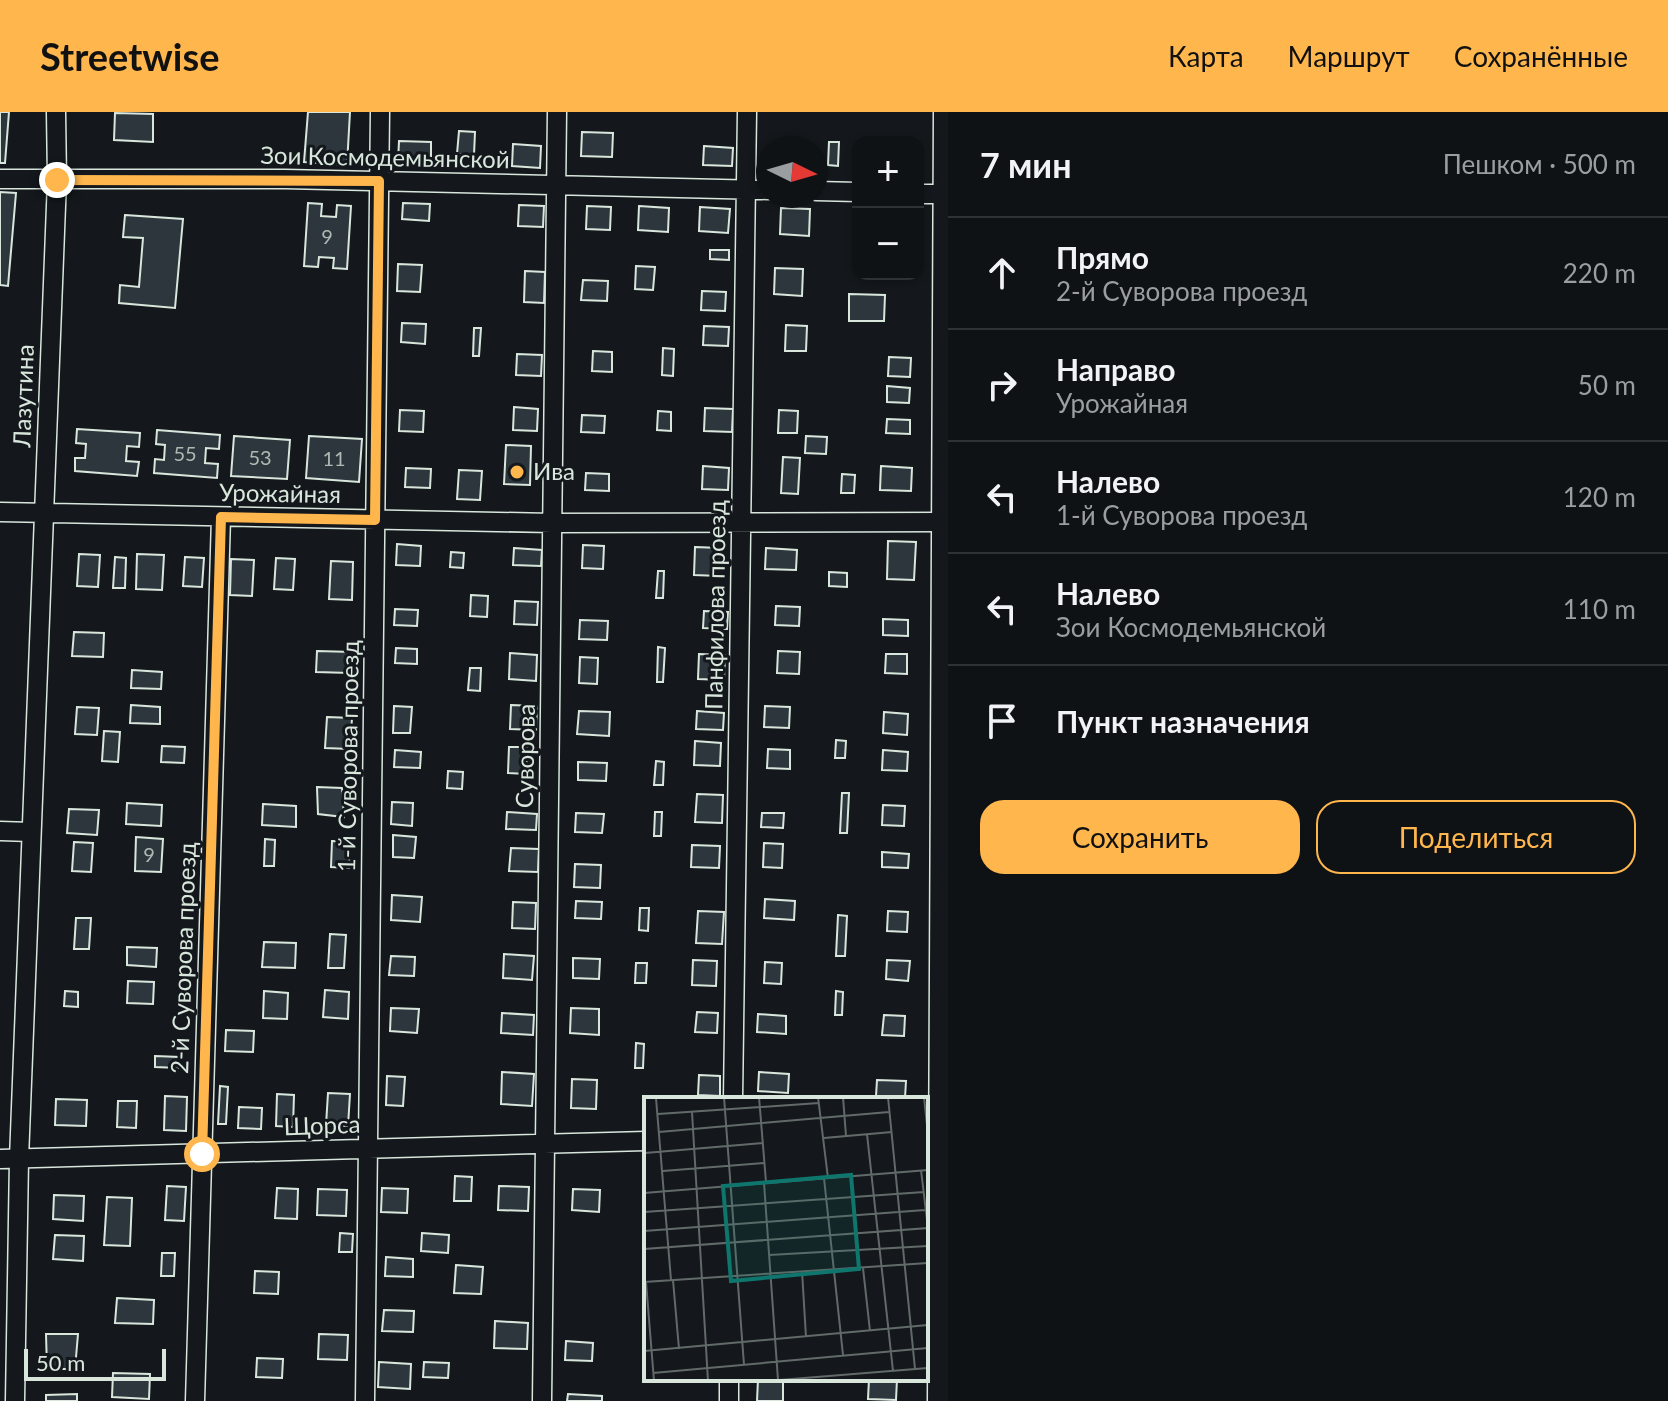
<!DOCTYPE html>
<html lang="ru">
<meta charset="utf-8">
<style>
:root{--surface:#0f1215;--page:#181b1e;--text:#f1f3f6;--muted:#9b9ea0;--line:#2f3234;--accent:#ffb74d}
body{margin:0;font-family:Lato,sans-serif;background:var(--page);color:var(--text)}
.controls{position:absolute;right:24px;top:24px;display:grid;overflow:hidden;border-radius:16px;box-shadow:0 2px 6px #0004}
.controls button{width:72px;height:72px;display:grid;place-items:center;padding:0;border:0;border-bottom:2px solid var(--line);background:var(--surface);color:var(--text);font:40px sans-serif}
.compass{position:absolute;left:756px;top:24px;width:72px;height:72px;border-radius:50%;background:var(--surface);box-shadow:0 2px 6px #0004;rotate:95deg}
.scale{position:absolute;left:24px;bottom:20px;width:142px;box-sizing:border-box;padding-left:8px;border:4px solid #d8e6dc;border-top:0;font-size:22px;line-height:28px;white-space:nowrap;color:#d8e6dc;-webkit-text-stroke:6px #14181c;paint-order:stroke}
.stop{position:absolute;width:24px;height:24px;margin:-18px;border:6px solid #ffb74d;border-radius:50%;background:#fff}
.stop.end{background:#ffb74d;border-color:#fff;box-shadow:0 2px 8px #0008}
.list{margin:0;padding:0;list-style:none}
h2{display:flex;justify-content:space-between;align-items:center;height:104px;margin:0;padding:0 32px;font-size:34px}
h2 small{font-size:26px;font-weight:400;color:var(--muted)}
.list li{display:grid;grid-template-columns:52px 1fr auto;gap:24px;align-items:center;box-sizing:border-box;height:112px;padding:0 32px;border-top:2px solid var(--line)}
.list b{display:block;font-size:30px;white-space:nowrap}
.list p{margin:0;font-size:26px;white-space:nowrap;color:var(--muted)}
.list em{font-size:26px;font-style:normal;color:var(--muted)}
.actions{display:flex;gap:16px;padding:24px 32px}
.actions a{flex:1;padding:18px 0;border:2px solid var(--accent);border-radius:24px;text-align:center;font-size:28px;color:var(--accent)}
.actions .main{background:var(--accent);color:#111}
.icon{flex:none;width:44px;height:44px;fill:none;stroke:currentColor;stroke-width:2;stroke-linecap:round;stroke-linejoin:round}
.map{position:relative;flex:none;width:948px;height:1289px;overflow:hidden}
header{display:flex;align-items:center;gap:48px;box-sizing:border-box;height:112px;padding:0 40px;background:var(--accent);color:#111}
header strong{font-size:38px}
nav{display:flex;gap:44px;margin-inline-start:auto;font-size:28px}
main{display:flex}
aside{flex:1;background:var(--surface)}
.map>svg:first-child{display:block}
.building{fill:#2c363c;stroke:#d8e6dc;stroke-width:2}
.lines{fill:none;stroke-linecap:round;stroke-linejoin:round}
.street-casing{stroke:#d8e6dc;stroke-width:21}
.secondary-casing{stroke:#d8e6dc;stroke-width:27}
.street{stroke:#14181c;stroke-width:18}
.secondary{stroke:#14181c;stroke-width:24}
.route{stroke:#ffb74d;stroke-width:10}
.poi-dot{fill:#ffb74d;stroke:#14181c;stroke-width:3}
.labels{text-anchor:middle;stroke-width:6;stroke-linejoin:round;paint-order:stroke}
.number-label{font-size:20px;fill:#adbab4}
.street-label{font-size:24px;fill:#d8e6dc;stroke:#14181c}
.poi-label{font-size:24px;fill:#d8e6dc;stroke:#14181c;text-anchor:start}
.inset-road{fill:none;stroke:#626a69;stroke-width:2}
.view{fill:#0f766e;fill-opacity:0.15;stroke:#0f766e;stroke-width:4}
.inset-edge{fill:none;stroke:#d8e6dc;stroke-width:4}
</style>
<header>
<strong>Streetwise</strong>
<nav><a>Карта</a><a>Маршрут</a><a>Сохранённые</a></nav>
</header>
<main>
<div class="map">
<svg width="948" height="1289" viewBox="0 0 948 1289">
<rect width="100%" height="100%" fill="#14181c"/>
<!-- building -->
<path class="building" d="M0 0H9L5 51H0Z
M308 0H350L347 53 333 52 334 42 319 41V51L304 50Z
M115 1 153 2V30L114 28Z
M459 19 475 20 474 43 457 42Z
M582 20 613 21 612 45 581 44Z
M399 29 431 30V52L398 50Z
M829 30H839L838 54 828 53Z
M513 32 541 34 540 56 512 54Z
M704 34 733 36 732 54 703 53Z
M0 80 16 81 8 174 0 173Z
M308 91 322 92 321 104 336 105 337 93 351 94 347 157 333 156 334 146 319 145 318 155 304 154Z
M403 91 430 92 429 109 402 107Z
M519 93 544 94 543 115 518 114Z
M587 94 611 95 610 118 586 117Z
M639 94 669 96 668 120 638 118Z
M700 95 730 97 728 121 699 119Z
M781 96 810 97 809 124 780 122Z
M125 103 183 107 175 196 119 191 120 173 139 175 143 126 123 125Z
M710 138H729V148L710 147Z
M398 152 422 153 420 180 397 179Z
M636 154 655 155 653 178 635 177Z
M775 156 803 157 802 184 774 182Z
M525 159 545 160 544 191 524 190Z
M583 168 608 169 607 189 581 188Z
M702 179 726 180 725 199 701 198Z
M849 182 885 183 884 209H849Z
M402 211 426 212 425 232 401 230Z
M786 213 807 214 806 239H785Z
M704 214 729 215 728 234 703 233Z
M474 216H481L479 244H473Z
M663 236 674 237 673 264 662 263Z
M593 239 612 240V260L592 259Z
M517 242 542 243 541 264 516 263Z
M889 245 911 246 910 265 888 264Z
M887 274 910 276 909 291 887 290Z
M514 295 538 297 537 319 513 318Z
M705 296 733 297 732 320 704 319Z
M400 298 424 299 423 320 399 319Z
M779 298 798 299 797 321H778Z
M658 299 671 300V319L657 318Z
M582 303 605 304 604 321 581 320Z
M887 307 910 308V322L886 321Z
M77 317 140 321 139 335 127 334 126 349 139 350 137 364 75 359V346H85L86 332 76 331Z
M157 318 220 323 219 337 206 336 205 351 218 352 217 366 154 361 155 347 164 348 165 333 156 332Z
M234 324 290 328 287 367 231 364Z
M309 324 362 327 359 370 306 366Z
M806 324 827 325 826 342 805 341Z
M506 333 531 334 530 373 504 372Z
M783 345 800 346 798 382 781 381Z
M703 354 729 356 728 378 702 377Z
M881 354 912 356 911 379 880 378Z
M406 356 431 357 430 376 405 375Z
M459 358 482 359 480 388 457 387Z
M586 361 609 362V379L585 378Z
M842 362 855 363 854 381H841Z
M888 429 916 430 914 468 887 467Z
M397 432 421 434 420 454 396 453Z
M583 433 604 434 603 457 582 456Z
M695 435 720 436 719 464 694 463Z
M514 436 542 438 541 454 513 453Z
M766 436 797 438 796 458 765 457Z
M451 440 464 441 463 456 450 455Z
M79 442 100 443 98 475 77 474Z
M137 442 164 443 162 478 136 477Z
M115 445 126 446 125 476H113Z
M185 445 204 446 202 475 183 474Z
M276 446 295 447 293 478 274 477Z
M231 447 254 448 252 484 230 483Z
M331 449 353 450 352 488 329 487Z
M658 459H664L663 486H656Z
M829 460 847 461V475L829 474Z
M471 483 488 484 487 505 470 504Z
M515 489 538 490 537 513 514 512Z
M776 494 800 495 799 514 775 513Z
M395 497 418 498 417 514 394 513Z
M704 499 728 500 727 517 703 516Z
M883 507 908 508V524L883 523Z
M580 508 608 509 607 528 579 527Z
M74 520 104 521 103 545 72 544Z
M658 535 665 536 663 570H657Z
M396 536 417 537V552L395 551Z
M317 539 352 540 350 561 316 560Z
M778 539 800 540 799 562 777 561Z
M510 541 537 543 536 569 509 567Z
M699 542 725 543 724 568 698 567Z
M886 542H907V562L885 561Z
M580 545 598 546 597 572 579 571Z
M470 556H481L480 579 468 578Z
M132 558 162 560 161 577 131 576Z
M131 593 160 595V612L130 611Z
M511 593 537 594 536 618 510 617Z
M394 594 412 595 410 621H393Z
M765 594 790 595 789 616 764 615Z
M77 595 99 596 97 623 75 622Z
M579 599 610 600 609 624 577 622Z
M697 599 724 601 723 618 696 617Z
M884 600 908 602 907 623 883 621Z
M327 605 352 606 350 637 325 636Z
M104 619 120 620 118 650 102 649Z
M836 628 846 629 845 646H835Z
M695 629 721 631 720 654 694 653Z
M162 634 185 635 184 651 161 650Z
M509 635H527L526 662 508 661Z
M768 637 790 638V657L767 656Z
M395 638 421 640 420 656 394 655Z
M883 638 908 640 907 659 882 658Z
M656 649 664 650 663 673H654Z
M578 650 607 651 606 669 578 668Z
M448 659 463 660 462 677 447 676Z
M317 675 342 676 344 705 318 702Z
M842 681H849L847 721H840Z
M697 682 723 683 722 711 695 710Z
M392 690 413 691 412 714 391 712Z
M127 691 162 693 161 714 126 712Z
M263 692 296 694V715L262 713Z
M883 693 905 694 904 714 882 713Z
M69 697 99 698 97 723 67 721Z
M507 700 537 702 536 718 506 717Z
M655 700H662L661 724H654Z
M576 701 604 702 602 721 575 720Z
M762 701H784L783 716 761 715Z
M393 723 416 725 414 746 393 745Z
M136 725 163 727 161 760 135 759Z
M265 727 275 728 274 754H264Z
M332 729 350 730 349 756 331 755Z
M74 730 93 731 91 760 72 759Z
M764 731 783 732 782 756 763 755Z
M692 733 720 734 719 756 691 755Z
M511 736 539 737 538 760 509 759Z
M882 740 909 742 908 756 882 755Z
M575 752 601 753 600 776 574 775Z
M392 783 422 785 420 810 391 808Z
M765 787 795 789 794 808 764 806Z
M576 789 602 790 601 807 575 806Z
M513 790 536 791 535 817 512 816Z
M640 796H649L648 819 639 818Z
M698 799 724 800 722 832 696 831Z
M888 799 908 800 907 820 887 819Z
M838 803 847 804 845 844H836Z
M76 806H91L89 837H74Z
M330 822 346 823 344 856H328Z
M264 830 296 831 295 856 262 855Z
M127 835 157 836 156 855 127 853Z
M504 842 534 844 532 868 503 866Z
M391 844 415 845 414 864 389 863Z
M573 846 600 847 599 867 573 866Z
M693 848 717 849 716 874 692 873Z
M887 848 910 849 908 869 886 867Z
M765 850 782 851 781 872 764 871Z
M636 851H647L646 871H635Z
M128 869 154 870 153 892 127 891Z
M325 878 349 880 348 907 323 905Z
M65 879 78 880V895L64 894Z
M264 879 288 881 287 907 263 906Z
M836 879 843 880 842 903H835Z
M391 896 419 897 417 921 390 919Z
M571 896 599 897V923L570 921Z
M697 900 718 901 717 921 695 920Z
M502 901 534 903 533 923 501 921Z
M758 902 786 904V922L757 920Z
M884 903 905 904 904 924 882 923Z
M226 918 254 919 253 940 225 939Z
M636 931 644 932 643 956H635Z
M155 944 180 945 179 956 155 955Z
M502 960 534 962 532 994 501 992Z
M759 960 789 962 788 981 758 979Z
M699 963 720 964V984L698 983Z
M387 964 405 965 403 994 386 993Z
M572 967 597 968 596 997 571 996Z
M877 968 906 969 905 986 876 984Z
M220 974 228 975 226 1012H218Z
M328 981 350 982 348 1014 326 1013Z
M277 982 294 983 293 1015 276 1014Z
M165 984 187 985 186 1019 164 1018Z
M56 987 87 988 86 1014 55 1013Z
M118 989H137L136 1016 117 1015Z
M239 995 262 996 261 1017 238 1016Z
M455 1064 472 1065 471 1089H454Z
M167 1074 186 1075 184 1109 165 1108Z
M499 1074 529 1075 528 1099 498 1098Z
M277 1076 298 1077 297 1107 275 1106Z
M382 1076 408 1077 407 1101 381 1100Z
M318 1077 347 1078 346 1104 317 1103Z
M573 1077 600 1078 599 1100 572 1098Z
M54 1083 84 1084 83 1109 53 1107Z
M107 1085 132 1086 130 1134 104 1133Z
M340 1121 353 1122 352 1140H339Z
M422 1121 449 1123 448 1141 421 1139Z
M55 1123 84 1124 83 1149 53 1147Z
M162 1141H175L174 1164H161Z
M386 1145 413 1147V1165L385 1164Z
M456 1153 483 1155 481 1182 454 1181Z
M255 1159 279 1160 278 1182 254 1181Z
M117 1186 154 1188 153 1212 115 1211Z
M384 1198 414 1199 413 1220 382 1219Z
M495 1209 528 1211 527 1237 494 1236Z
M46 1222H78L75 1257H47Z
M319 1222 348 1223 347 1248 318 1247Z
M566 1229 593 1231 592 1249 565 1248Z
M257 1246 283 1247 282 1266 256 1265Z
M379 1250 411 1252 410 1277 378 1275Z
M424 1250 449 1251 448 1266 423 1265Z
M113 1261 150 1262 149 1287 112 1285Z
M758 1267H783V1289H757Z
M869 1267H897L896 1288 868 1287Z
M77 1282V1289H46V1283Z
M568 1282 602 1284V1289H567Z"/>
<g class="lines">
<defs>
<path id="street" d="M0 67H285L768 78
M816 79 858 80
M918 82H948
M0 400 552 411 943 410
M0 719 31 720
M733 987 747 0
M0 1047 646 1029
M15 1289 19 1047 57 68 56 0
M195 1289 221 405
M365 1289 380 0
M542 1289 557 0
M729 1289V1267"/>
<path id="secondary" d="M940 1289 946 0"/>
</defs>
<!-- street casing -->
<use href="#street" class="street-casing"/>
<!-- secondary casing -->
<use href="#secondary" class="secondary-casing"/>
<!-- street -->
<use href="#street" class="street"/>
<!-- secondary -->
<use href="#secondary" class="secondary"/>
</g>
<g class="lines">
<!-- route -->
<path class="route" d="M57 68 379 69 375 408 221 405 202 1042"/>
</g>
<!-- markers -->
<circle class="poi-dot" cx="517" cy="360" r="8"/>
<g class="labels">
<!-- number labels -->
<g class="number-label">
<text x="327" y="132">9</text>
<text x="185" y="349">55</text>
<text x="260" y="353">53</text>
<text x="334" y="354">11</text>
<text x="149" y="750">9</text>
</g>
<!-- street labels -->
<g class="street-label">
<text transform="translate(385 46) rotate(1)" y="8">Зои Космодемьянской</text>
<text transform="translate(24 284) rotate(-88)" y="8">Лазутина</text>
<text transform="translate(280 382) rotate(1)" y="8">Урожайная</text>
<text transform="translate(716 493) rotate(-89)" y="8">Панфилова проезд</text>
<text transform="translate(349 644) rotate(-89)" y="8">1-й Суворова проезд</text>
<text transform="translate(526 644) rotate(-89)" y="8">Суворова</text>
<text transform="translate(184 846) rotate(-88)" y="8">2-й Суворова проезд</text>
<text transform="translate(322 1014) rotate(-2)" y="8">Щорса</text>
</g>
<!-- poi labels -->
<g class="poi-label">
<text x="533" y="368">Ива</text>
</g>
</g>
<!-- overview -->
<g transform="translate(644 985)">
<rect width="284" height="284" fill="#14181c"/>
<path class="inset-road" d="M80 0 100 268M115 0 122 85M174 0 184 81M199 0 202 39M244 0 271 272M280 0 284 38M12 1 27 183M48 15 64 284M14 17 175 6M15 35 245 15M223 37 249 274M180 41 248 35M1 56 119 46M19 74 121 66M180 81 199 258M120 86 134 283M0 96 284 73M0 115 280 95M0 134 281 113M0 152 284 131 277 73M125 158 284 149M219 171 226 234M158 174 162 240M29 183 35 252M0 185 284 166M2 185 10 284M0 254 284 228M9 276 284 251M123 284 284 271"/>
<path class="view" d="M207 78 215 172 87 184 79 89Z"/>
<rect width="284" height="284" class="inset-edge"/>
</g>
</svg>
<div class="controls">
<button>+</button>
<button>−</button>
</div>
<svg class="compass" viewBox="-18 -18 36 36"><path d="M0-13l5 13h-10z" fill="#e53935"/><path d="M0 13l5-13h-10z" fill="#9b9ea0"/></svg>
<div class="scale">50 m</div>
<div class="stop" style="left:202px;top:1042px"></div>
<div class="stop end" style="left:57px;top:68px"></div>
</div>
<aside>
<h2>7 мин<small>Пешком · 500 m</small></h2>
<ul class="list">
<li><svg class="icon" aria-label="ahead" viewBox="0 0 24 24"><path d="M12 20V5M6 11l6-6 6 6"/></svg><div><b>Прямо</b><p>2-й Суворова проезд</p></div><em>220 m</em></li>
<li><svg class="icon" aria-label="right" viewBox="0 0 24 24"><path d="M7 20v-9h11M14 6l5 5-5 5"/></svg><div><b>Направо</b><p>Урожайная</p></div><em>50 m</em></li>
<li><svg class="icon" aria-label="left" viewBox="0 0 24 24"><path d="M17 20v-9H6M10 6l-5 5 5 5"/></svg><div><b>Налево</b><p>1-й Суворова проезд</p></div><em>120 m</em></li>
<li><svg class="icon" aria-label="left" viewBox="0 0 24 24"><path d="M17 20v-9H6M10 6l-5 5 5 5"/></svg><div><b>Налево</b><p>Зои Космодемьянской</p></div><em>110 m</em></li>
<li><svg class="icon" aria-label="arrive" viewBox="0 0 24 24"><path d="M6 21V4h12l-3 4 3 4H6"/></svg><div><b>Пункт назначения</b></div></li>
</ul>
<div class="actions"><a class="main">Сохранить</a><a>Поделиться</a></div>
</aside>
</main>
